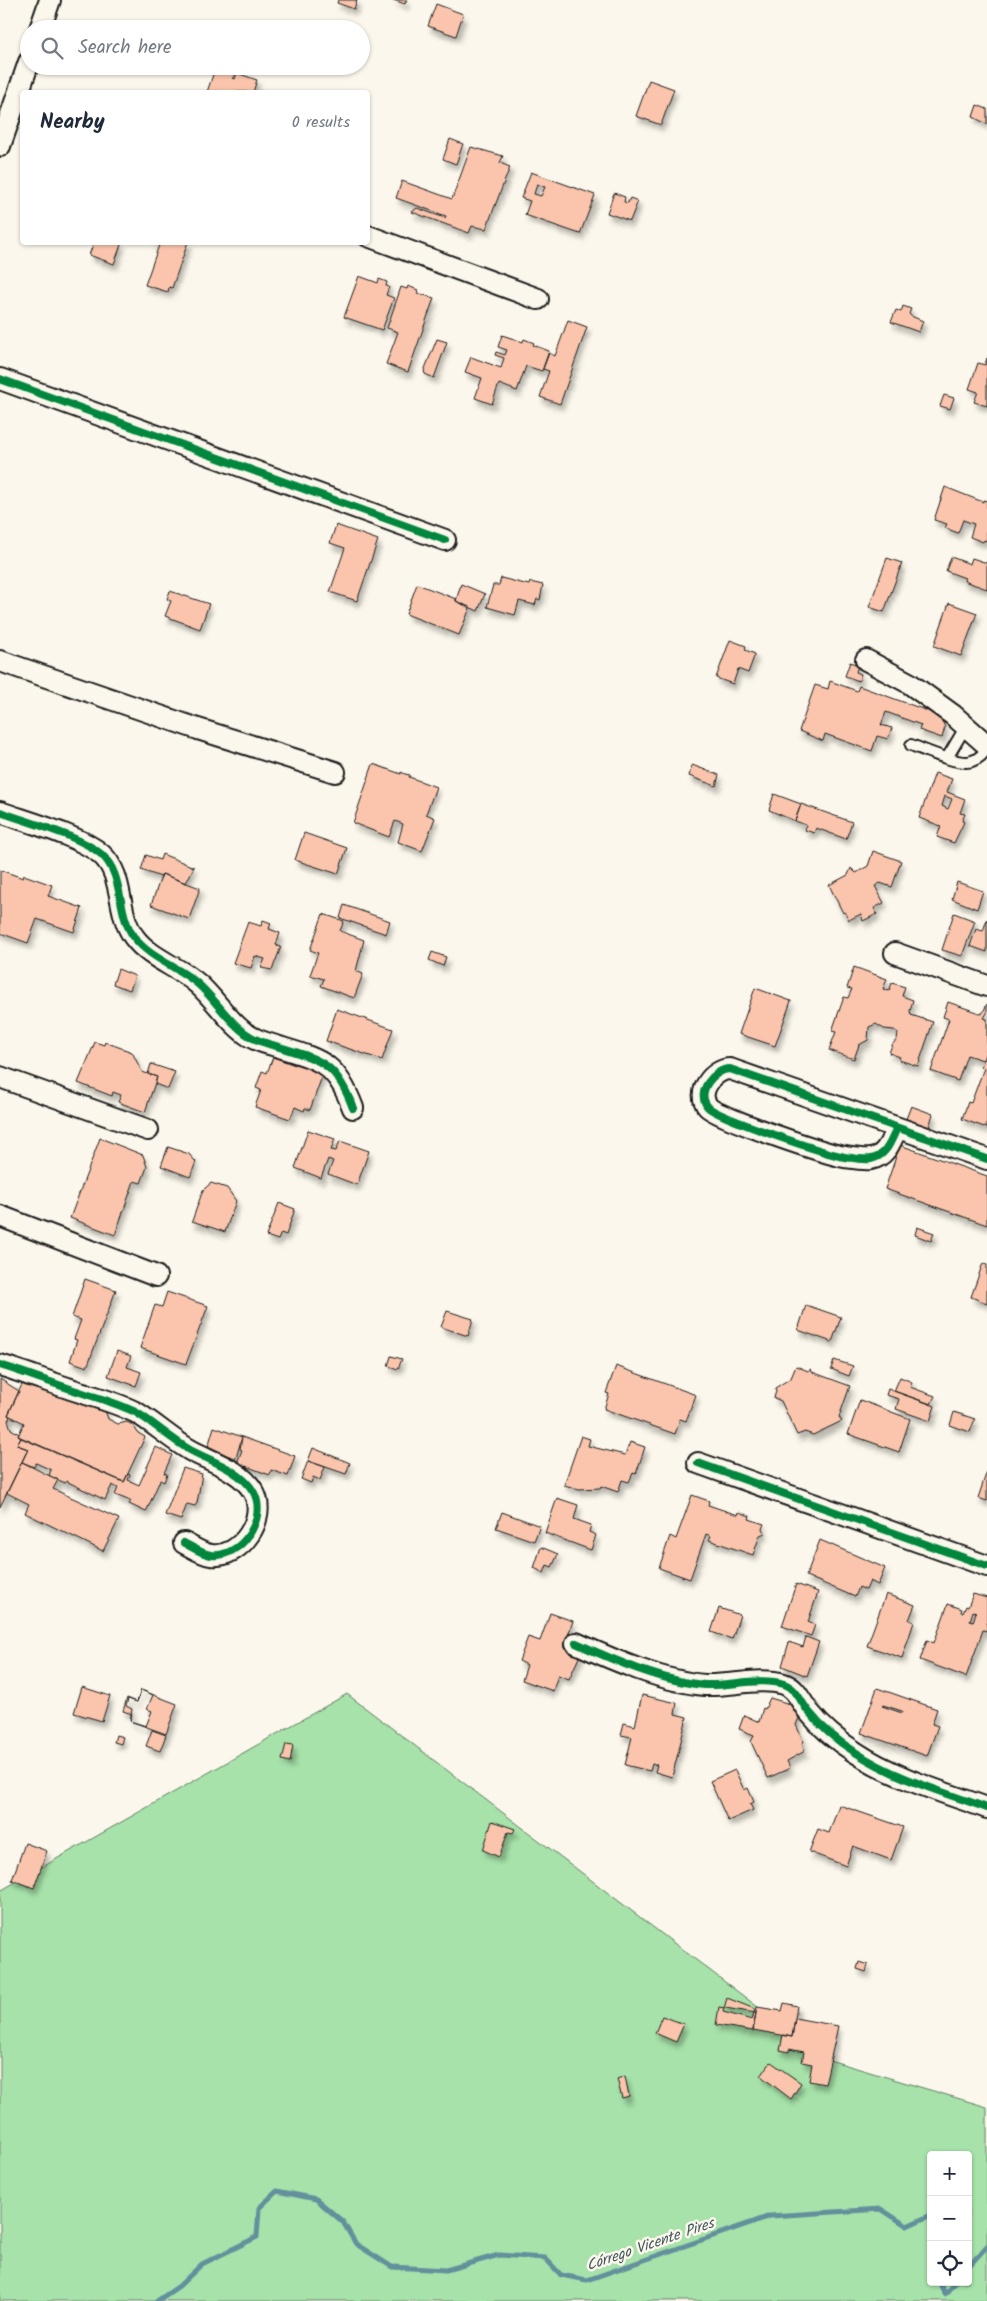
<!DOCTYPE html>
<meta charset="utf-8">
<style>
:root{--surface:#fff;--page:#f2f2f3;--text:#1f2937;--muted:#747a83;--line:#e0e1e3}
body{margin:0;font-family:Kalam,sans-serif;background:var(--page);color:var(--text)}
.controls{position:absolute;right:15px;bottom:15px;display:grid;overflow:hidden;border-radius:5px;box-shadow:0 1px 4px #0004}
.controls button{width:45px;height:45px;display:grid;place-items:center;padding:0;border:0;border-bottom:1px solid var(--line);background:var(--surface);color:var(--text);font:25px sans-serif}
.list{margin:0;padding:0;list-style:none}
h2{display:flex;justify-content:space-between;align-items:center;height:65px;margin:0;padding:0 20px;font-size:21px}
h2 small{font-size:16px;font-weight:400;color:var(--muted)}
.icon{flex:none;width:28px;height:28px;fill:none;stroke:currentColor;stroke-width:2;stroke-linecap:round;stroke-linejoin:round}
.map{position:relative;flex:none;width:987px;height:2301px;overflow:hidden}
.search{position:absolute;background:var(--surface);box-shadow:0 1px 4px #0004;left:20px;top:20px;width:350px;height:55px;display:flex;align-items:center;gap:12px;box-sizing:border-box;padding:0 18px;border-radius:28px;color:var(--muted);font-size:19px}
.panel{position:absolute;background:var(--surface);box-shadow:0 1px 4px #0004;left:20px;top:90px;width:350px;height:155px;border-radius:5px}
.map>svg:first-child{display:block}
.green{fill:#a6e2a9;stroke:#617f62;fill-rule:evenodd}
.lines{fill:none;stroke-linecap:round;stroke-linejoin:round}
.stream{stroke:#63909c;stroke-width:5}
.building{fill:#fac5ac;stroke:#1c1c1c;fill-rule:evenodd;filter:url(#shadow)}
.service-casing{stroke:#1c1c1c;stroke-width:14}
.minor-casing{stroke:#1c1c1c;stroke-width:24}
.service{stroke:#fbf7ec;stroke-width:10}
.minor{stroke:#fbf7ec;stroke-width:20}
.cycleway-casing{stroke:#fbf7ec;stroke-width:11}
.cycleway{stroke:#00873e;stroke-width:8}
.labels{text-anchor:middle;stroke-width:5;stroke-linejoin:round;paint-order:stroke}
.water-label{font-size:15px;font-style:italic;fill:#3f565c;stroke:#fbf7ec}
</style>
<div class="map">
<svg width="987" height="2301" viewBox="0 0 987 2301">
<defs>
<filter id="shadow"><feDropShadow dx="3" dy="5.5" stdDeviation="2.5" flood-color="#0004"/></filter>
</defs>
<rect width="100%" height="100%" fill="#fbf7ec"/>
<filter id="ink" filterUnits="userSpaceOnUse"><feTurbulence type="fractalNoise" baseFrequency=".02" numOctaves="2"/><feDisplacementMap in="SourceGraphic" scale="10" xChannelSelector="R" yChannelSelector="G"/><feConvolveMatrix kernelMatrix="1 2 1 2 8 2 1 2 1" color-interpolation-filters="sRGB"/></filter>
<g filter="url(#ink)">
<!-- green -->
<path class="green" d="M347 1694 826 2059 987 2107V2301H0V1891ZM931 2155H968V2282H931Z"/>
<g class="lines">
<!-- stream -->
<path class="stream" d="M968 2267 987 2246
M939 2282 945 2294 955 2282
M157 2301 179 2286 202 2264 257 2237 259 2208 277 2191 316 2199 343 2222 356 2244 392 2267 446 2270 499 2255 545 2258 561 2275 587 2280 770 2216 881 2209 907 2226 931 2215"/>
</g>
<!-- building -->
<path class="building" d="M338 0H357L354 9 337 3Z
M393 0H407L405 4Z
M436 4 463 14 456 36 428 26Z
M216 66H238L233 78 235 79 237 73 257 80 253 92H207Z
M649 80 674 89 661 125 636 116Z
M977 105 987 109V124L973 117Z
M450 139 463 144 456 164 443 159Z
M471 147 503 156 500 163 510 167 486 229 472 226 469 233 412 212 417 208 445 218 446 216 396 198 402 181 452 199Z
M531 172 595 195 580 234 525 215 530 201 521 198ZM537 184 545 187 541 196 534 194Z
M614 193 625 197 624 202 628 203 630 198 638 201 630 221 607 213Z
M94 242H122L114 264 89 255Z
M151 242H188L172 288 169 287 168 292 145 285 159 245Z
M359 276 378 283 379 279 387 282 386 286 389 287 386 295 394 298 382 330 344 317Z
M408 286 418 290 417 293 434 298 408 372 386 364 398 332 387 328 401 287 407 289Z
M903 306 911 309 909 314 911 316 923 321 919 332 891 322 896 310 901 312Z
M568 320 587 327 560 404 540 397 549 371 543 369 549 353 555 356Z
M502 335 523 342 524 339 534 343 533 345 549 351 542 371 526 366 517 391 499 384 492 404 475 398 482 378 465 372 471 357 501 368 504 358 495 355 496 352 505 355 507 350 498 347Z
M437 339 447 342 434 378 425 374 424 371Z
M987 358V406L974 402 978 392 969 389 978 363 985 365Z
M944 395 954 398 950 409 940 406Z
M945 487 983 502V500L987 501V541L984 540 983 542 970 537 974 524 963 520 958 533 945 528 947 524 934 520Z
M336 525 378 540 357 601 330 592 345 548 330 543Z
M951 557 970 564 972 558 987 563V589L964 581 965 578 946 571Z
M887 558 902 563 884 612 869 607Z
M501 578 529 585 530 582 543 585 540 600 537 599 535 605 519 601 515 615 487 607 493 585H499Z
M417 584 456 599V601L470 608 459 635 406 614Z
M461 584 485 594 478 611 456 601Z
M170 591 209 604 200 629 165 616 171 601 167 599Z
M949 603 977 613 961 656 934 646Z
M730 640 746 646 745 650 755 654 748 673 738 669 733 684 716 678Z
M850 662 858 665 856 672 861 674 859 681 845 676Z
M830 681 857 691 859 686 939 715 945 727 942 738 919 730 921 725 886 712 881 725 892 728 888 739 877 736 872 751 825 734 823 741 799 731 815 685 828 689Z
M373 764 401 774V772L405 774 410 775 409 777 436 787 426 814 435 818 422 851 398 842 403 824 395 821 389 837 353 823Z
M692 765 719 775 716 786 689 776Z
M935 773 952 779 947 792 965 799 960 813 965 814 962 821 964 822 954 843 937 837 941 826 919 818ZM945 796 952 799 948 809 942 806Z
M774 794 801 804 795 821 769 810Z
M801 804 852 822 846 839 816 828 814 833 805 830 806 825 795 821Z
M304 833 347 848 338 874 295 860Z
M873 851 901 861 892 887 880 883 875 886 884 903 874 908 877 914 863 921 861 914 849 920 845 912 843 913 829 885 848 875 851 868 856 873 868 866Z
M162 854 194 867 186 883 162 874 161 877 141 870 146 855 160 860Z
M0 870 23 878 24 875 52 885 48 896 82 908 74 932 37 919 28 943 0 933Z
M162 874 200 888 189 919 151 905Z
M957 882 983 891 977 909 952 899Z
M344 905 390 921 386 934 340 918Z
M954 913 975 921 962 956 942 950Z
M323 914 344 921 340 931 364 940 356 971 363 974 354 998 321 986 324 979 310 975 318 953 310 950Z
M987 919V952L970 946 976 929 983 931Z
M263 920 271 923 269 929 280 933 276 945 281 947 272 970 261 968 265 959 255 956 251 968 233 963 248 922 261 926Z
M432 952 446 957 443 966 429 960Z
M854 967 887 979 883 989 889 991 892 983 905 987 902 996 913 1000 910 1011 911 1015 933 1022 918 1066 899 1060 900 1057 889 1053 892 1045 897 1039 898 1033 894 1030 884 1029 876 1024 869 1027 868 1040 859 1045 854 1059 829 1050 836 1032 832 1031 844 997 848 998 852 989 847 988Z
M118 969 135 976 130 990 113 984Z
M755 988 791 1001 775 1046 739 1034Z
M948 1002 982 1014 987 1004V1013L984 1018 987 1019V1048L983 1060 967 1055 958 1081 931 1071 949 1019 943 1017Z
M337 1009 393 1029 382 1060 326 1041Z
M95 1042 104 1045 105 1042 132 1052 142 1072 157 1077 145 1112 118 1102 121 1095 113 1092 112 1096 78 1083Z
M986 1053H987V1128L962 1119 968 1102 971 1103 984 1068 981 1067Z
M273 1057 295 1065 298 1058 325 1068 310 1110 305 1108 304 1111 295 1107 290 1119 255 1107 261 1090 256 1088 262 1071 267 1073Z
M151 1064 175 1072 168 1089 155 1084 157 1077 148 1074Z
M911 1106 933 1114 929 1127 906 1119Z
M308 1130 335 1139 331 1150 336 1151 340 1141 369 1151 357 1185 328 1174 333 1161 328 1159 321 1178 295 1168Z
M100 1138 143 1155 147 1167 141 1183 134 1181 115 1235 70 1218Z
M900 1145 987 1176V1225L885 1189Z
M168 1147 189 1154 196 1162 190 1177 161 1166Z
M211 1183 227 1188 236 1201 225 1232 192 1221 203 1190Z
M279 1203 295 1209 286 1235 281 1233 278 1240 266 1236Z
M917 1227 934 1233 931 1241 915 1235Z
M983 1263 987 1265V1303L971 1297Z
M85 1279 116 1290 87 1367 70 1361 77 1340 74 1339 81 1320 72 1317Z
M167 1292 208 1306 186 1364 140 1348 155 1305 162 1307Z
M806 1305 841 1317 832 1342 798 1330Z
M447 1311 473 1319 468 1336 441 1327Z
M117 1351 131 1356 127 1367 141 1372 136 1386 108 1376Z
M391 1356 402 1359 398 1369 388 1366Z
M834 1360 853 1366 849 1376 831 1369Z
M616 1366 696 1395 686 1421 680 1419 675 1434 604 1409 609 1394 606 1393Z
M796 1366 808 1371 811 1369 812 1372 850 1386 839 1417 842 1421 813 1435 805 1432 797 1435 781 1401 774 1398 776 1391 775 1388 791 1378Z
M900 1377 912 1382 910 1387 935 1396 931 1404 894 1391Z
M0 1379 19 1391 8 1415 10 1416 8 1421 11 1429 19 1434 18 1436 21 1438 17 1445 28 1449 0 1507Z
M24 1380 105 1410 108 1419 118 1424 127 1422 133 1425 138 1433 145 1437 124 1482 18 1436 24 1423 8 1415Z
M888 1389 935 1406 930 1421 896 1409 899 1399 886 1395Z
M860 1400 910 1419 899 1452 848 1434Z
M954 1412 975 1419 970 1432 950 1425Z
M214 1427 242 1437 236 1458 207 1450Z
M581 1436 590 1439 588 1446 625 1455 630 1442 645 1447 636 1474 633 1473 629 1482 622 1480 618 1492 601 1486 600 1488 579 1489 564 1485Z
M242 1437 295 1456 288 1476 271 1470 270 1475 237 1463 242 1450 240 1449Z
M21 1438 121 1481 124 1482 128 1474 130 1475 128 1480 139 1485 156 1447 172 1455 164 1473 167 1474 164 1482 160 1480 146 1512 129 1504 131 1501 115 1495 118 1488 112 1485 105 1500 66 1481 65 1483 52 1477 49 1475 51 1470 36 1463 34 1467 22 1462 28 1449 17 1445Z
M313 1448 350 1463 346 1474 308 1461Z
M308 1461 325 1467 320 1480 313 1477 311 1483 301 1479Z
M22 1462 58 1480 53 1489 119 1519 103 1551 25 1513 29 1504 7 1493Z
M183 1468 202 1474 197 1503 195 1506 187 1504 181 1520 165 1515Z
M987 1471V1501L978 1498Z
M692 1495 709 1501 708 1505 738 1515 739 1512 750 1516 749 1519 764 1524 762 1529 765 1533 760 1535 753 1555 709 1540 711 1536 706 1534 690 1579 659 1568 670 1536 676 1539Z
M557 1498 578 1505 574 1519 591 1525 589 1532 596 1535 591 1550 545 1533Z
M502 1512 540 1526 534 1541 496 1528Z
M820 1540 885 1568 878 1585 870 1581 866 1590 859 1587 855 1597 806 1576Z
M541 1547 558 1554 552 1567 547 1565 544 1573 534 1568Z
M796 1584 818 1592 808 1622 815 1625 811 1636 782 1626Z
M886 1594 915 1605 909 1620 914 1622 902 1658 867 1646Z
M973 1594 987 1598V1631L983 1630 966 1677 920 1660 927 1640 934 1643 948 1604 962 1609 961 1612 963 1613 966 1606 968 1607ZM973 1611 976 1612 973 1622 970 1621Z
M719 1608 740 1615 732 1639 711 1632Z
M550 1613 573 1621 564 1647 581 1653 569 1679 558 1675 553 1691 522 1680 527 1665 519 1661 528 1637 540 1641Z
M806 1637 819 1642 807 1676 782 1666 789 1642 803 1647Z
M82 1687 110 1696 102 1721 74 1713Z
M877 1688 937 1709 932 1724 938 1726 927 1756 861 1733ZM883 1705 902 1711V1713L882 1706Z
M141 1690 177 1704 166 1734 130 1721 132 1709 126 1706 128 1699 137 1702Z
M141 1690 153 1695 147 1709 152 1711 146 1726 130 1721 132 1714 123 1711 127 1698 137 1702Z
M642 1695 677 1703 675 1714 687 1717 672 1777 655 1772 657 1765 652 1764 650 1771 625 1765 632 1737 621 1735 624 1723 635 1726Z
M770 1698 803 1708 796 1725 804 1742 802 1743 805 1751 787 1761 790 1768 768 1778 751 1742 754 1735 739 1729 744 1715 759 1722 763 1708 765 1709Z
M152 1730 166 1735 160 1751 146 1746Z
M116 1735 123 1737 121 1744 114 1742Z
M286 1744 293 1745 290 1762 282 1760Z
M735 1770 744 1790 748 1788 754 1802 750 1804 753 1810 728 1821 710 1781Z
M839 1805 903 1827 891 1860 853 1846 846 1866 809 1852 818 1829 829 1833Z
M492 1821 515 1829 513 1833 508 1832 499 1857 483 1850Z
M25 1843 47 1851 34 1888 12 1880Z
M859 1962 868 1965 866 1972 857 1969Z
M727 1998 755 2009 752 2020 723 2012Z
M784 2003 797 2006 792 2037 753 2030 757 2007 782 2011Z
M719 2007 756 2013 753 2031 716 2025Z
M662 2016 684 2024 676 2042 655 2033Z
M795 2018 838 2026 825 2084 809 2081 812 2064 802 2062 804 2052 789 2049V2052L780 2050 783 2035 792 2037Z
M771 2062 801 2083 791 2099 761 2076Z
M625 2076 629 2096 622 2098 617 2079Z"/>
<g class="lines">
<defs>
<path id="service" d="M911 745C925 750 959 766 972 761 979 759 983 754 987 749
M947 758 966 726"/>
<path id="minor" d="M40 29 50 0
M0 146 29 62
M368 236 538 299
M0 379 445 540
M866 660 909 683 953 715 987 745
M0 661 198 729 335 772
M0 812C28 822 80 836 101 854 125 875 116 913 134 937 149 958 179 967 198 984 215 999 227 1020 245 1033 254 1040 265 1043 276 1046 321 1060 336 1062 353 1108
M895 953 987 986
M0 1077 148 1130
M897 1128C891 1140 887 1156 871 1159 864 1160 852 1158 845 1157 826 1154 717 1117 708 1107 695 1092 714 1069 730 1069L987 1159
M0 1216 156 1276
M0 1365C28 1374 55 1384 83 1393 101 1399 120 1404 137 1413 155 1424 171 1439 190 1450 210 1461 241 1470 253 1491 269 1517 241 1559 211 1555 202 1554 192 1547 184 1543
M698 1463 987 1566
M576 1643C613 1660 664 1682 705 1685 731 1686 760 1677 784 1684 797 1688 801 1703 809 1712 821 1727 839 1742 855 1752 894 1778 943 1792 987 1808"/>
</defs>
<!-- service casing -->
<use href="#service" class="service-casing"/>
<!-- minor casing -->
<use href="#minor" class="minor-casing"/>
<!-- service -->
<use href="#service" class="service"/>
<!-- minor -->
<use href="#minor" class="minor"/>
<defs>
<path id="cycleway" d="M0 379 445 540
M0 812C28 822 80 836 101 854 125 875 116 913 134 937 149 958 179 967 198 984 215 999 227 1020 245 1033 254 1040 265 1043 276 1046 321 1060 336 1062 353 1108
M897 1128C891 1140 887 1156 871 1159 864 1160 852 1158 845 1157 826 1154 717 1117 708 1107 695 1092 714 1069 730 1069L987 1159
M0 1365C28 1374 55 1384 83 1393 101 1399 120 1404 137 1413 155 1424 171 1439 190 1450 210 1461 241 1470 253 1491 269 1517 241 1559 211 1555 202 1554 192 1547 184 1543
M698 1463 987 1566
M576 1643C613 1660 664 1682 705 1685 731 1686 760 1677 784 1684 797 1688 801 1703 809 1712 821 1727 839 1742 855 1752 894 1778 943 1792 987 1808"/>
</defs>
<!-- cycleway casing -->
<use href="#cycleway" class="cycleway-casing"/>
<!-- cycleway -->
<use href="#cycleway" class="cycleway"/>
</g>
</g>
<g class="labels">
<!-- water labels -->
<g class="water-label">
<text transform="translate(650 2244) rotate(-19)" y="5">Córrego Vicente Pires</text>
</g>
</g>
</svg>
<div class="controls">
<button>+</button>
<button>−</button>
<button><svg class="icon" aria-label="locate" viewBox="0 0 24 24"><circle cx="12" cy="12" r="6"/><path d="M12 2v4M12 18v4M2 12h4M18 12h4"/></svg></button>
</div>
<div class="search"><svg class="icon" aria-label="search" viewBox="0 0 24 24"><circle cx="10" cy="10" r="6"/><path d="M15 15l6 6"/></svg>Search here</div>
<section class="panel">
<h2>Nearby<small>0 results</small></h2>
<ul class="list">
</ul>
</section>
</div>
